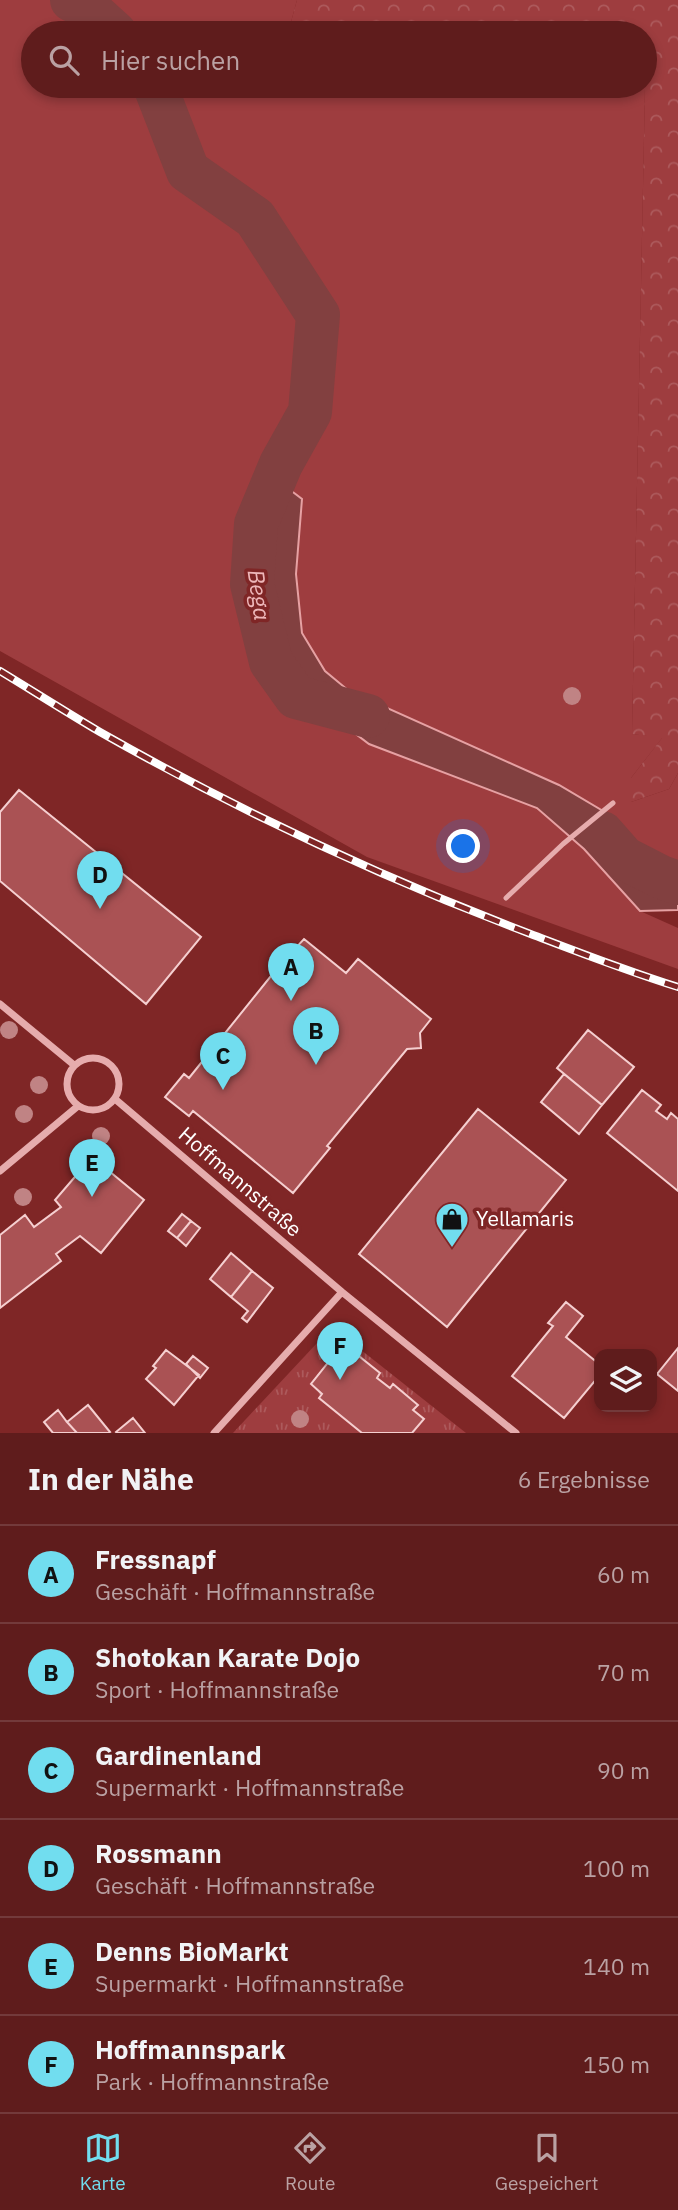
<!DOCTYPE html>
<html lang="de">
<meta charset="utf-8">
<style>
:root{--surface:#5f1c1c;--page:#652525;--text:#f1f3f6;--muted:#baa1a3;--line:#733a3b;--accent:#71ddef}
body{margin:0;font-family:"IBM Plex Sans",sans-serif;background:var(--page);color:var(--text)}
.controls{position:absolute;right:21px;bottom:21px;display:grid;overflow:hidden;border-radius:14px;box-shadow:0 4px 10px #0003}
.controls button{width:63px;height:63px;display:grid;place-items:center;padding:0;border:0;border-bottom:2px solid var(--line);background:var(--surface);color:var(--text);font:35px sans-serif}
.you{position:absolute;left:464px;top:847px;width:24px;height:24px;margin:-18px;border:5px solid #fff;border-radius:50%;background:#1a73e8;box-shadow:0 0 0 10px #1a73e833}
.badge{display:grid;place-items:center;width:46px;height:46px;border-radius:50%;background:var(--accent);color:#111;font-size:23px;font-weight:700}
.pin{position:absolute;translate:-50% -58px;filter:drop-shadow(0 2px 4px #0008)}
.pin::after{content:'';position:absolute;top:37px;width:24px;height:21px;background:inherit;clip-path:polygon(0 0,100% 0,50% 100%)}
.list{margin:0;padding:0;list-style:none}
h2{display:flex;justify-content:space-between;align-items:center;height:91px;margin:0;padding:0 28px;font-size:30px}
h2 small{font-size:23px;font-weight:400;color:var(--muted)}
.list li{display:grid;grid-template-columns:46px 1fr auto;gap:21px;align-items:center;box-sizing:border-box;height:98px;padding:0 28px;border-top:2px solid var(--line)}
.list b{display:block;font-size:26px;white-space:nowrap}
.list p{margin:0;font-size:23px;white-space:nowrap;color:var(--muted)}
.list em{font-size:23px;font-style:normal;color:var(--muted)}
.icon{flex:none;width:38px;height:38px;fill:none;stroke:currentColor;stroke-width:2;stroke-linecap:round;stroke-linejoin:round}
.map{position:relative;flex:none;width:678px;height:1433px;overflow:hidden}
.search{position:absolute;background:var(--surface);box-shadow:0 4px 10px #0003;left:21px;right:21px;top:21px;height:77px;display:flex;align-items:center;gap:18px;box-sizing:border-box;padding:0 24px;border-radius:38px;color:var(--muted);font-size:26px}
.sheet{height:679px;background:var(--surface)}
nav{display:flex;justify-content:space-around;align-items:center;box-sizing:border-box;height:98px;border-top:2px solid var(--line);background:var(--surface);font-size:19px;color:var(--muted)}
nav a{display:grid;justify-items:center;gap:4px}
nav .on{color:var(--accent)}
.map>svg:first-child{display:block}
.green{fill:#9e3d3f}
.forest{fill:url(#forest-crowns)}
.park{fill:url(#park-tufts)}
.water{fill:#824040;stroke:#e6a1a3;stroke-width:2}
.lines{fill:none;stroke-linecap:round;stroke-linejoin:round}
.river{stroke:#824040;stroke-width:44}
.building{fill:#aa5254;stroke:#f5cfd0;stroke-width:2}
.lane{stroke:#e6acad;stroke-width:5}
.street{stroke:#e6acad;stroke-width:7}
.rail-casing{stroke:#fff;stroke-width:8}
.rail{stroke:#7f2626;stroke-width:5;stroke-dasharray:16;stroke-linecap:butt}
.tree{fill:#c08384}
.labels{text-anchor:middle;stroke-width:7;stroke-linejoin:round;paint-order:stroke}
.street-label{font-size:21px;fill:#fff;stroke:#7f2626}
.poi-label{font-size:21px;fill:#fff;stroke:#7f2626;text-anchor:start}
.water-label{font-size:23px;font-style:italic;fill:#edb7b9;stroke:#7f2626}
</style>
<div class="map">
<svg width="678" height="1433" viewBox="0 0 678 1433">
<defs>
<pattern id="forest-crowns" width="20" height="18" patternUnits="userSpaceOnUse" patternTransform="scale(1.75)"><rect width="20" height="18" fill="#9e3d3f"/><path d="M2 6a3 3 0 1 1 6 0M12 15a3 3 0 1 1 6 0" fill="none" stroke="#ad5a5c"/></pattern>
<pattern id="park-tufts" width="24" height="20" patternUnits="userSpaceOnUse" patternTransform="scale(1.75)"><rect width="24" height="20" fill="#9e3d3f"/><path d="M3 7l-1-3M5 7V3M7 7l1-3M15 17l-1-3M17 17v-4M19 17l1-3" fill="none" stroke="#ad5a5c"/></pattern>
</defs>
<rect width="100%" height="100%" fill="#7f2626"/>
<!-- green -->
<path class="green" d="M0 0H297L288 33H33V86H635L645 88 632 734 663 737 631 778V802L669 789 678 773V901L656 884 611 819 559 785 349 691 325 671 302 633 296 574 302 499 280 484 271 536 264 589 369 744 537 808 584 849 640 911 678 928V969L367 857 0 651Z"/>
<!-- forest -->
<path class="forest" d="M297 0H678V773L669 789 631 802V778L662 738 632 734 645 89 635 86H645V33H288Z"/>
<!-- park -->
<path class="park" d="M332 1327 466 1433H233Z"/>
<!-- water -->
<path class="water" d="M281 483 302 499 296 574 302 633 325 671 349 691 559 785 603 811 656 884 678 901V910L640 911 584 849 537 808 369 744 310 699 285 656 264 589 271 536Z"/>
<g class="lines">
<!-- river -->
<path class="river" d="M72 0 84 5 115 33
M155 86 188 171 255 218 318 315 310 412 281 464 256 524 252 584 271 662 296 697 368 716
M602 833 624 858 661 877 678 883"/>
</g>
<!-- building -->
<path class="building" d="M19 790 201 937 146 1004 0 881V812Z
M304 939 346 973 358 959 431 1019 420 1033 421 1048 407 1049 327 1146 330 1148 293 1193 193 1111 189 1116 165 1097 184 1074 189 1078 279 966Z
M588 1030 634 1067 602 1105 557 1068Z
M564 1074 602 1105 579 1134 541 1102Z
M642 1090 661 1105 656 1111 667 1119 671 1113 678 1119V1191L607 1133Z
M478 1109 566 1180 447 1327 359 1254Z
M92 1157 144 1200 101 1253 80 1236 56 1254 61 1261 0 1308V1235L25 1215 34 1227 61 1207 55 1200Z
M182 1214 191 1221 177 1238 168 1231Z
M191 1221 200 1228 186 1246 177 1238Z
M231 1253 252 1271 231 1297 210 1279Z
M252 1271 273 1288 247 1322 242 1318 248 1311 231 1297Z
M566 1302 583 1316 566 1337 599 1364V1376L564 1418 512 1376 553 1326 548 1323Z
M678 1348V1391L657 1374Z
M339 1349 351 1358 355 1353 380 1373 377 1378 390 1388 393 1384 418 1405 413 1410 424 1419 412 1433H362L319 1398 322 1394 311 1384Z
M166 1350 199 1375 174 1405 146 1379 156 1368 153 1366Z
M193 1356 208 1368 200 1378 186 1364Z
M88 1405 110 1432 108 1433H77L67 1422Z
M58 1410 67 1422 77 1433H53L44 1422Z
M133 1418 145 1433H117L116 1432Z"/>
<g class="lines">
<!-- lane -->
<path class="lane" d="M506 898 563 844 613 803"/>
<!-- street -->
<path class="street" d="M0 1004 74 1065
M67 1084a26 26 0 1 1 52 0a26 26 0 1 1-52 0Z
M115 1099 342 1292 516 1433
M0 1171 78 1106
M214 1433 342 1292"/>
<defs>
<path id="rail" d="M0 671C33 691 66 712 100 732 237 810 381 877 528 933 578 952 627 971 678 987"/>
</defs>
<!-- rail casing -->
<use href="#rail" class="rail-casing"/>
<!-- rail -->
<use href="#rail" class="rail"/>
</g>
<!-- trees -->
<g class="tree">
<circle cx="572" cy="696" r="9"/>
<circle cx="9" cy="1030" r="9"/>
<circle cx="39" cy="1085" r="9"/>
<circle cx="24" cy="1114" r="9"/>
<circle cx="101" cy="1136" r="9"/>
<circle cx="23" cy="1197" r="9"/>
<circle cx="300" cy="1419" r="9"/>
</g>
<!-- icons -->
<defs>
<symbol id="shop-pin" viewBox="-11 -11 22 30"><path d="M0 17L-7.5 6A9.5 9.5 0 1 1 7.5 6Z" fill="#71ddef" stroke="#7f2626"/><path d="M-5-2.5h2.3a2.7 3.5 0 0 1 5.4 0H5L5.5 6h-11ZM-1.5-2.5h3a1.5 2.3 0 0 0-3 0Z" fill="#111"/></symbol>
</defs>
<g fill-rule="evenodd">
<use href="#shop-pin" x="433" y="1200" width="38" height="52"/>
</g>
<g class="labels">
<!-- street labels -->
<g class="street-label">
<text transform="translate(240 1182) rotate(41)" y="7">Hoffmannstraße</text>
</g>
<!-- poi labels -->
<g class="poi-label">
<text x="476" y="1226">Yellamaris</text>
</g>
<!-- water labels -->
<g class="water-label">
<text transform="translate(259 595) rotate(82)" y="8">Bega</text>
</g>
</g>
</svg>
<div class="controls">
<button><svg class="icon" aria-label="layers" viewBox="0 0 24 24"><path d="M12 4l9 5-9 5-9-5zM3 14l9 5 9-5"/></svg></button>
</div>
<div class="you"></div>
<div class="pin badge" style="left:291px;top:1001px">A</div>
<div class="pin badge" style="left:316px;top:1065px">B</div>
<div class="pin badge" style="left:223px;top:1090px">C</div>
<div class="pin badge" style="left:100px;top:909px">D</div>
<div class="pin badge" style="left:92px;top:1197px">E</div>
<div class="pin badge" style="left:340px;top:1380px">F</div>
<div class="search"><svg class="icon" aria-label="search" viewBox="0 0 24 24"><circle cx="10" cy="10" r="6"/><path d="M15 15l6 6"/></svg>Hier suchen</div>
</div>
<section class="sheet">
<h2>In der Nähe<small>6 Ergebnisse</small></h2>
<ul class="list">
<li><span class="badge">A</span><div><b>Fressnapf</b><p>Geschäft · Hoffmannstraße</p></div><em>60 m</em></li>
<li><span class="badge">B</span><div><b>Shotokan Karate Dojo</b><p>Sport · Hoffmannstraße</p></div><em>70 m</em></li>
<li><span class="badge">C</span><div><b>Gardinenland</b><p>Supermarkt · Hoffmannstraße</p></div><em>90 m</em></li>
<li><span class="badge">D</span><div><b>Rossmann</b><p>Geschäft · Hoffmannstraße</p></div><em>100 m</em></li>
<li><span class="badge">E</span><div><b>Denns BioMarkt</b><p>Supermarkt · Hoffmannstraße</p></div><em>140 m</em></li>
<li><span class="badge">F</span><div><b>Hoffmannspark</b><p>Park · Hoffmannstraße</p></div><em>150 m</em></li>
</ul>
</section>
<nav>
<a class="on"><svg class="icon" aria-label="map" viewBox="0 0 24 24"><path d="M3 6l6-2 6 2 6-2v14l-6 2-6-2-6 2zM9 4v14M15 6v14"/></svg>Karte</a>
<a><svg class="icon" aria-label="directions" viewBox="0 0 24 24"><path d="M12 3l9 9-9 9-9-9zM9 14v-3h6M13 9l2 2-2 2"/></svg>Route</a>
<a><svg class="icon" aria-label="saved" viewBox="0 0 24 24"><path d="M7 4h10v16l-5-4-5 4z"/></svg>Gespeichert</a>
</nav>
